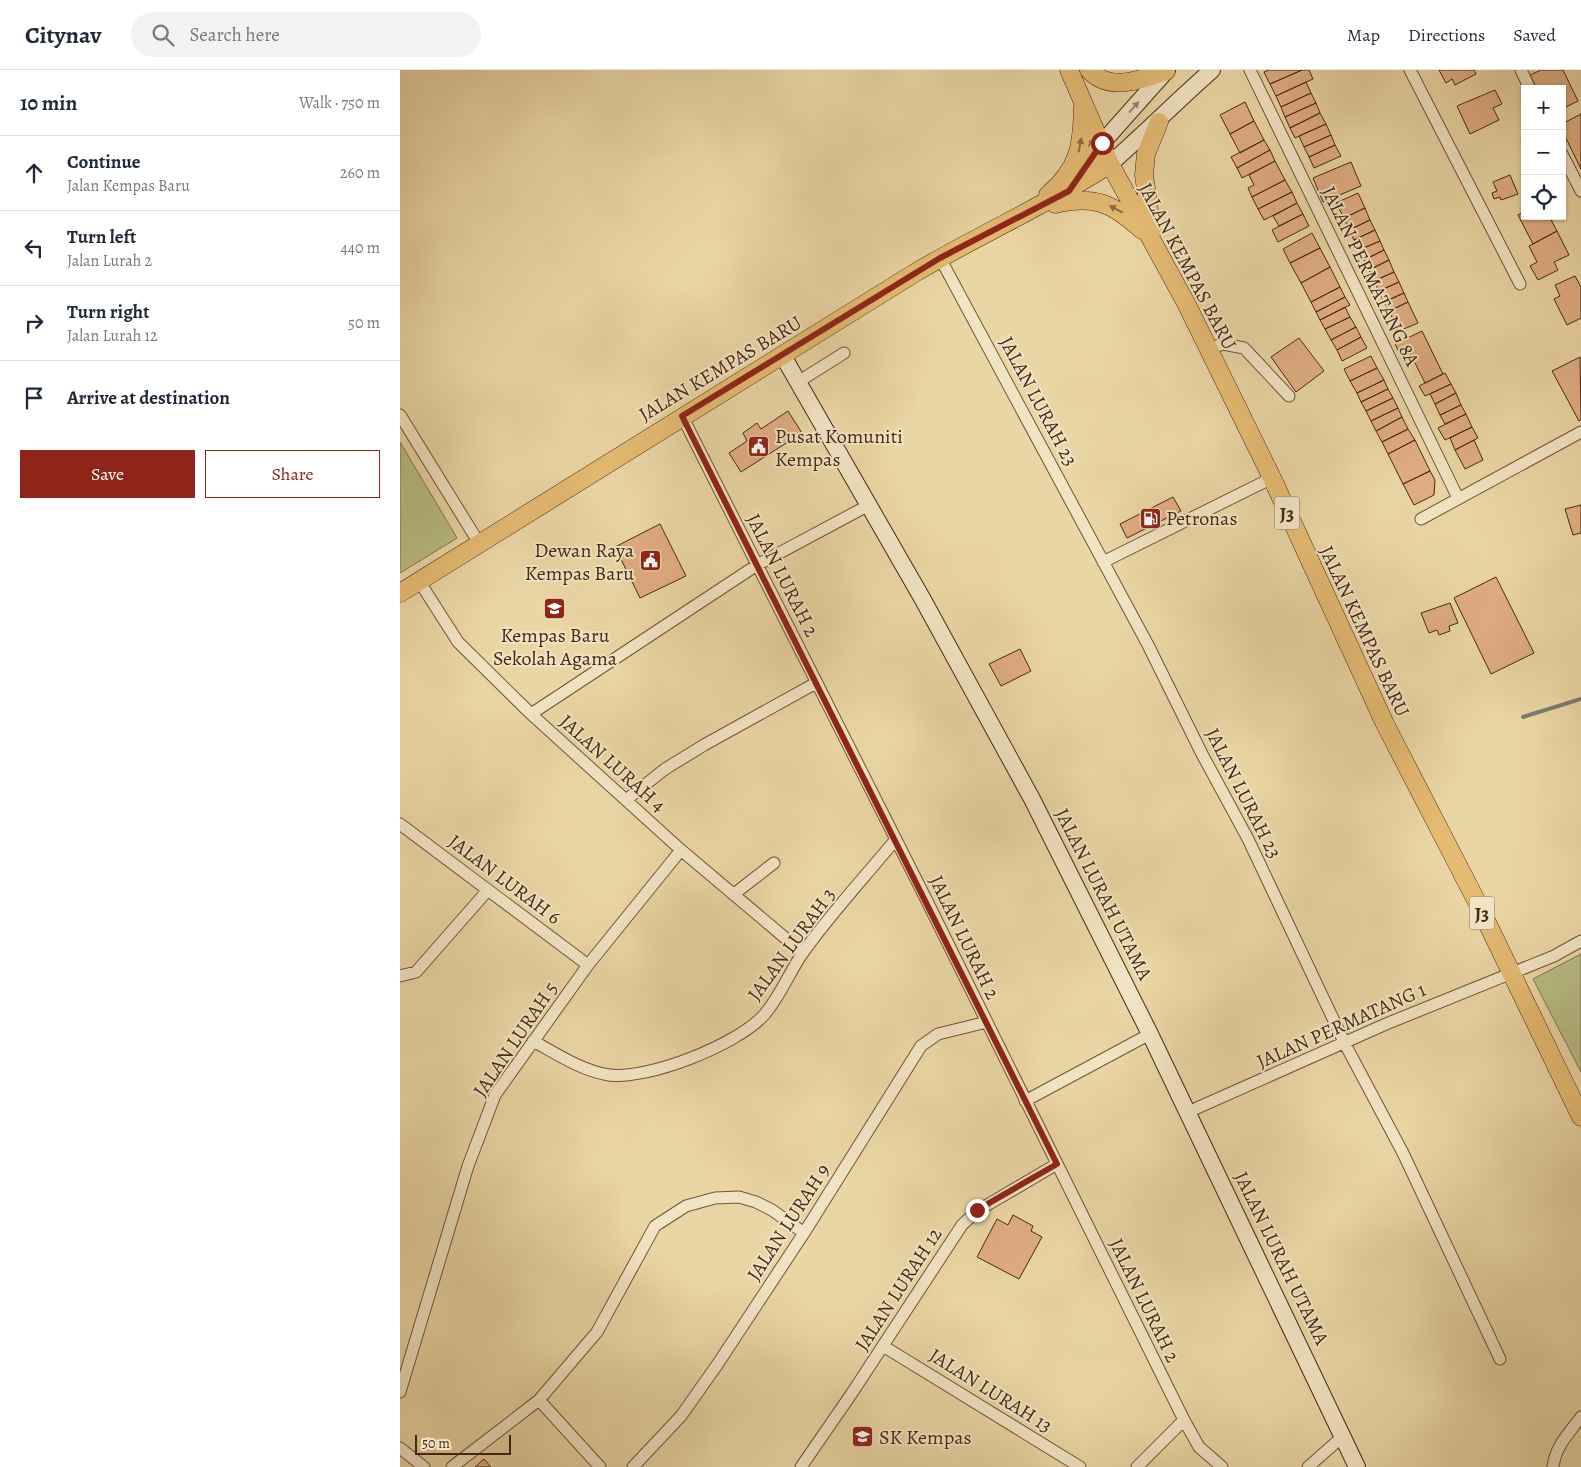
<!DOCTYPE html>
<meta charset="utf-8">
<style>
:root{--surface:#fff;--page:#f2f2f3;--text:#1f2937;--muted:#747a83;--line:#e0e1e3;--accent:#8f2418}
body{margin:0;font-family:Alegreya,serif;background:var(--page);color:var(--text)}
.controls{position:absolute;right:15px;top:15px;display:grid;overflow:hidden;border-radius:0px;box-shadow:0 1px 4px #0004}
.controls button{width:45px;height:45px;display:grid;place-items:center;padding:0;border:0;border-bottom:1px solid var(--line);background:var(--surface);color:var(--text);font:25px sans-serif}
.scale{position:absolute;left:15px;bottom:12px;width:96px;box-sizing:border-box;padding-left:5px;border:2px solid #472715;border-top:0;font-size:14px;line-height:18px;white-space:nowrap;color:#472715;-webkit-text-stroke:4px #f1e4c4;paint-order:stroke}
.stop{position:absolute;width:15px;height:15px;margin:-11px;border:4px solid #8f2418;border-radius:50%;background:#fff}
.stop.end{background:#8f2418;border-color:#fff;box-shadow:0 1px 5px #0008}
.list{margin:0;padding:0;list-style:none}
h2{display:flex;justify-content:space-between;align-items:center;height:65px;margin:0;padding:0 20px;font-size:21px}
h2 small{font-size:16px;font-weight:400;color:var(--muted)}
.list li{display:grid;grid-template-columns:32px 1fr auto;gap:15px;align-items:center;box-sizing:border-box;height:75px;padding:0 20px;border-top:1px solid var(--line)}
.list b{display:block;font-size:19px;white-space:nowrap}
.list p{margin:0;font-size:16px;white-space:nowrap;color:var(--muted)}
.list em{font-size:16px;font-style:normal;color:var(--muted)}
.actions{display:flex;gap:10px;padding:15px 20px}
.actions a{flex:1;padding:11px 0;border:1px solid var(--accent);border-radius:0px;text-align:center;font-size:18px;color:var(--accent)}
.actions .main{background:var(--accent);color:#fff}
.icon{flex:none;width:28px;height:28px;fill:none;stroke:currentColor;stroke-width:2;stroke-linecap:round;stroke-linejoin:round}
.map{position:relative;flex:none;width:1181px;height:1397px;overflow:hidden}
header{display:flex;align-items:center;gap:30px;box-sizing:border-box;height:70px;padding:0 25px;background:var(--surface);border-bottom:1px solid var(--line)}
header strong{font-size:24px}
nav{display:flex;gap:28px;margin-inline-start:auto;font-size:18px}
.search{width:350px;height:45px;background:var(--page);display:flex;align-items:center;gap:12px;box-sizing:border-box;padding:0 18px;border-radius:28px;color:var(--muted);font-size:19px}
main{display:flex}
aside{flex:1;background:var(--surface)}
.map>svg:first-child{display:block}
.green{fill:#b8bd85;stroke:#80724d}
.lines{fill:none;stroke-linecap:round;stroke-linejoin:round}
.stream{stroke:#787e70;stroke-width:4}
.building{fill:#e1ad83;stroke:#472715}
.street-casing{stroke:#705339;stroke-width:13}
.secondary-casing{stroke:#472715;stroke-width:18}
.primary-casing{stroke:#472715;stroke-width:19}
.street{stroke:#f1e4c4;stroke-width:11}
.secondary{stroke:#f1e4c4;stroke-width:16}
.primary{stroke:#e5bb72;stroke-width:18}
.oneway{fill:#9c866c}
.oneway2{fill:#8e6a3f}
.route{stroke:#8f2418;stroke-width:6}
.labels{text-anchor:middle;stroke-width:4;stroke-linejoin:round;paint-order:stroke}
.shield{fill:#f1e4c4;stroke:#7a604a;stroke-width:1}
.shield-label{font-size:19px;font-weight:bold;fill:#472715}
.street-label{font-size:20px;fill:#472715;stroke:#f1e4c4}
.poi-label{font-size:20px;fill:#472715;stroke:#f1e4c4;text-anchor:start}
</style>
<header>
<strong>Citynav</strong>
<div class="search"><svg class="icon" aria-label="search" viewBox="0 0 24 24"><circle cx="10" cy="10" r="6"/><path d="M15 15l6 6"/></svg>Search here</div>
<nav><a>Map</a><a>Directions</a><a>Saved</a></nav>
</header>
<main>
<aside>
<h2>10 min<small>Walk · 750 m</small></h2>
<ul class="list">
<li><svg class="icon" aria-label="ahead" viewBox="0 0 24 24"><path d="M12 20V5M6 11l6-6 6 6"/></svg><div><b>Continue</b><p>Jalan Kempas Baru</p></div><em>260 m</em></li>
<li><svg class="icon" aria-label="left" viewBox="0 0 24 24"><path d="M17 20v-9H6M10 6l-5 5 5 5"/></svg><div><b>Turn left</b><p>Jalan Lurah 2</p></div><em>440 m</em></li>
<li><svg class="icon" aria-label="right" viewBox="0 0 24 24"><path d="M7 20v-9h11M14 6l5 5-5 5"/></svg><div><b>Turn right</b><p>Jalan Lurah 12</p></div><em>50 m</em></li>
<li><svg class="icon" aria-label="arrive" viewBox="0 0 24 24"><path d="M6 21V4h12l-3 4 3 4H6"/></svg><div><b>Arrive at destination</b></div></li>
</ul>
<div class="actions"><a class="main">Save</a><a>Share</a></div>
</aside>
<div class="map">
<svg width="1181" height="1397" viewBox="0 0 1181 1397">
<rect width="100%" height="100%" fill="#ead6a4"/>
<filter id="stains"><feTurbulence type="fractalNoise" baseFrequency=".004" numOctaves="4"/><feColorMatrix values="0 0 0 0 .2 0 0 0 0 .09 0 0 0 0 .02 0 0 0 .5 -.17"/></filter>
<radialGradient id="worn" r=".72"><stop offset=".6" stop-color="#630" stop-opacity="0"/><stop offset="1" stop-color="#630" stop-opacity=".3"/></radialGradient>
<!-- green -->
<path class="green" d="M0 372 57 468 0 503Z
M1181 884V1002L1133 909Z"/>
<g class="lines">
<!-- stream -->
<path class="stream" d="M1123 647 1181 629"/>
</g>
<!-- building -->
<path class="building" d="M869 0H902L870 14 864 2Z
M902 0H909L913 9 876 26 870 14Z
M1039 0H1074L1076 4 1055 15 1052 9 1046 13Z
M1141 0H1163L1178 31 1162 39V19H1137L1130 5Z
M906 12 911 23 881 37 876 26Z
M1095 20 1102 34 1093 38 1099 50 1070 64 1057 36Z
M911 23 916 33 885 47 881 37Z
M845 32 854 51 830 64 820 45Z
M916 33 920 43 890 58 885 47Z
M920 43 926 54 895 68 890 58Z
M1181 44V99L1162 60V54Z
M854 51 864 70 840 83 830 64Z
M926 54 931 65 904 77 899 66Z
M931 65 935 75 909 87 904 77Z
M864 70 870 80 837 98 831 87Z
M935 75 941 86 914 98 909 87Z
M870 80 875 91 842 108 837 98Z
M875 91 885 110 852 127 848 118 854 115 849 105Z
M951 92 961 116 923 132 913 108Z
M1110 105 1118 124 1101 130 1100 127 1094 129 1092 123 1097 121 1093 112Z
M885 110 892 122 858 139 852 127Z
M892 122 897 133 864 150 858 139Z
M958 123 965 138 944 148 936 133Z
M897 133 903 144 879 156 873 146Z
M965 138 970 150 949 160 944 148Z
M1125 141V146H1149L1157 161 1133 174 1118 145Z
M903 144 909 156 878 172 872 160Z
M970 150 975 160 954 170 949 160Z
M975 160 980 171 959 180 954 170Z
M1157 161 1169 185 1154 192 1158 200 1138 210 1130 196 1137 192 1129 176Z
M912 163 920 178 890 193 883 179Z
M980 171 984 180 964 190 959 180Z
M920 178 930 197 901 213 890 193Z
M984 180 989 190 969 200 964 190Z
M989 190 994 202 974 211 969 200Z
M930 197 940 217 911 232 901 213Z
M994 202 999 212 979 221 974 211Z
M1175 206 1181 217V248L1167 255 1154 229 1160 226 1155 215Z
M999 212 1004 223 984 232 979 221Z
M940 217 945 227 916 242 911 232Z
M1004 223 1008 232 989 241 984 232Z
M945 227 950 235 920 250 916 242Z
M1008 232 1018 253 999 261 989 241Z
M945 237 950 247 925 259 920 250Z
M950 247 956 257 931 270 925 259Z
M956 257 961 267 937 280 931 270Z
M1022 261 1043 304 1025 313 1009 281 1001 286 995 274Z
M961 267 967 278 942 291 937 280Z
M899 268 924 301 896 322 871 287Z
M971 286 977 298 950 311 944 299Z
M1180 287 1181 350 1179 351 1152 301Z
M977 298 984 310 957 323 950 311Z
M1045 303 1051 314 1025 326 1019 316Z
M984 310 988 319 961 332 957 323Z
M1051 314 1056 323 1035 334 1030 324Z
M988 319 993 328 966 341 961 332Z
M1056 323 1061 335 1040 345 1035 334Z
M993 328 998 338 971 351 966 341Z
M1061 335 1066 344 1045 354 1040 345Z
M998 338 1002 347 976 361 971 351Z
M388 341 402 363 341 402 329 383 347 371 343 363 357 353 361 359Z
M1066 344 1072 357 1045 370 1038 358Z
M1002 347 1008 359 982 372 976 361Z
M1072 357 1078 368 1055 380 1050 368Z
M1008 359 1015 370 988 384 982 372Z
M1015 370 1030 401 1003 414 988 384Z
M1074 370 1083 390 1065 399 1055 380Z
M1030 401 1035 410 1034 425 1014 435 1003 414Z
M773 427 781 441 727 468 720 454Z
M1181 435V463L1173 465 1165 439Z
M260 454 286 506 240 528 215 477Z
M1096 507 1134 583 1091 604 1054 528Z
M1050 533 1058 553 1049 556 1050 561 1039 565 1037 560 1029 563 1021 543Z
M620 579 631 601 601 616 589 594Z
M613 1145 633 1156 631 1161 642 1167 619 1209 577 1187 597 1149 608 1155Z
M84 1389 91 1397H75Z"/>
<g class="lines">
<defs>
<path id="street" d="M850 0 1058 428
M1010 0 1120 214
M1121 0 1130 19
M1162 84 1181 121
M540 188 748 575 802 684 848 769 945 974 1003 1083 1100 1289
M808 279 823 274 844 278 889 326
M398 312 444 283
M0 345 79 473
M282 346 524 825 784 1350 799 1377 822 1397
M1021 449 1181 362
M703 492 872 408
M19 511 58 572 131 644 281 780 403 883
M131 644 357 495 469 435
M226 730 265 699 304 675 416 613
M0 754 188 895
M334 824 374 793
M0 906 16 902 88 820
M133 971C157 984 182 1001 209 1005 248 1010 337 975 364 945 380 927 389 903 402 884 430 844 465 807 496 769
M625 1031 750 964
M788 1042 986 954 1154 886 1181 871
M483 1276 680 1397
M0 1322 68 1096 95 1025 188 895 281 780
M139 1330 200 1397
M0 1378 24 1397
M52 1397 139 1330 197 1262 255 1156 286 1136 315 1128 339 1127 356 1132 372 1140 404 1163
M233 1397 281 1346 317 1295 404 1163 521 976 538 964 587 952
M401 1397 452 1323 562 1155 577 1141 657 1094
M737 1397 784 1350
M908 1397 942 1367
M1153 1397C1155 1377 1169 1363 1181 1347"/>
<path id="secondary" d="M702 73 767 0
M710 94C745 63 777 31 812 0
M383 286 522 528 632 729 750 964 957 1397"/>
<path id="primary" d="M669 0 710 94 786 233 872 408 985 654 1078 834 1181 1047
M689 0C710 23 742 9 766 1
M676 112 702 73
M648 125C679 98 682 77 683 37
M655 134C695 125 712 133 742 160
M752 161 744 105 746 84 759 52
M0 523 513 204C578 165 647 135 710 94"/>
</defs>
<!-- street casing -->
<use href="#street" class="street-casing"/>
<!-- secondary casing -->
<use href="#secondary" class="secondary-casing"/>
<!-- primary casing -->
<use href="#primary" class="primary-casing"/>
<!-- street -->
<use href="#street" class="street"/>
<!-- secondary -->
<use href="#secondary" class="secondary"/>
<!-- primary -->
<use href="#primary" class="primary"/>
</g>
<!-- one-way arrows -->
<defs><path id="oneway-solid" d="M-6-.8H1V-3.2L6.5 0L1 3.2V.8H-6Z" transform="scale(1.25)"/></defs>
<use class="oneway" href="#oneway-solid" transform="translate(734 37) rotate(-48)"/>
<g class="oneway2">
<use href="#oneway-solid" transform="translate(680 75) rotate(-79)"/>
<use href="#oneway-solid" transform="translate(716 139) rotate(-152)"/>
</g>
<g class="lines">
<!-- route -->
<path class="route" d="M577 1140 657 1094 282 346 540 188 669 121 702 73"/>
</g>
<!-- icons -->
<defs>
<symbol id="civic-square" viewBox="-11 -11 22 22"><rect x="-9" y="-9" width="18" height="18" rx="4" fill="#8f2418" stroke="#f1e4c4"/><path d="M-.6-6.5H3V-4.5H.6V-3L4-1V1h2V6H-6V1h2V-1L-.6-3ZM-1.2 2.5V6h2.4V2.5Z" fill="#fff"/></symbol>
<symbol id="fuel-square" viewBox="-11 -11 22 22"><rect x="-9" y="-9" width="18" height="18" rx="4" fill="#8f2418" stroke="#f1e4c4"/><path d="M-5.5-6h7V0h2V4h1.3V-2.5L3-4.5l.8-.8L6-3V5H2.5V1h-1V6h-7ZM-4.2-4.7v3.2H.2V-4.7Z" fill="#fff"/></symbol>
<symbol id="school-square" viewBox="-11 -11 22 22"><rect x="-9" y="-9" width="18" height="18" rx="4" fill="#8f2418" stroke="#f1e4c4"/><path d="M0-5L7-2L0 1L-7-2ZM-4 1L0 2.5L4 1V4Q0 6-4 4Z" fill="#fff"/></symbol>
</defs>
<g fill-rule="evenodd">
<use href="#civic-square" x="346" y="364" width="25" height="25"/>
<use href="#fuel-square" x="738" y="436" width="25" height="25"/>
<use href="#civic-square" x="238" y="478" width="25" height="25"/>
<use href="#school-square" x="142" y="526" width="25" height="25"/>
<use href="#school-square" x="450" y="1354" width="25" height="25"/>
</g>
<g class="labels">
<!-- shield labels -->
<g class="shield">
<rect x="874.5" y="426.5" width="25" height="33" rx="4"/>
<rect x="1069.5" y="826.5" width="25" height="33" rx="4"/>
</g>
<g class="shield-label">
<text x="887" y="450">J3</text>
<text x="1082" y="850">J3</text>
</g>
<!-- street labels -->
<g class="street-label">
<text transform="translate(788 196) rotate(62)" y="7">JALAN KEMPAS BARU</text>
<text transform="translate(971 206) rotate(64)" y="7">JALAN PERMATANG 8A</text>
<text transform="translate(320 298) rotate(-31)" y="7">JALAN KEMPAS BARU</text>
<text transform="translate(639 331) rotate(62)" y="7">JALAN LURAH 23</text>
<text transform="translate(383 505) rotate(63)" y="7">JALAN LURAH 2</text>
<text transform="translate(965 561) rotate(65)" y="7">JALAN KEMPAS BARU</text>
<text transform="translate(213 693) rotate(42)" y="7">JALAN LURAH 4</text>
<text transform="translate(844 723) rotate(63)" y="7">JALAN LURAH 23</text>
<text transform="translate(105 809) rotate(37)" y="7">JALAN LURAH 6</text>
<text transform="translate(704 824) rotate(63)" y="7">JALAN LURAH UTAMA</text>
<text transform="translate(565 867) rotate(64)" y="7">JALAN LURAH 2</text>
<text transform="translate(391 874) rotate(-54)" y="7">JALAN LURAH 3</text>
<text transform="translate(941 955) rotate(-24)" y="7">JALAN PERMATANG 1</text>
<text transform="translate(115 969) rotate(-56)" y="7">JALAN LURAH 5</text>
<text transform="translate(388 1152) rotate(-57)" y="7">JALAN LURAH 9</text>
<text transform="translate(882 1188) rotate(64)" y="7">JALAN LURAH UTAMA</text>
<text transform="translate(498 1219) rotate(-57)" y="7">JALAN LURAH 12</text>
<text transform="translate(745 1230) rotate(64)" y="7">JALAN LURAH 2</text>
<text transform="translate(591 1320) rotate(32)" y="7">JALAN LURAH 13</text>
</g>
<!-- poi labels -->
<g class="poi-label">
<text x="375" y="373">Pusat Komuniti<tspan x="375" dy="23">Kempas</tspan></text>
<text x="766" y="455">Petronas</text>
<text x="234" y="487" text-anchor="end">Dewan Raya<tspan x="234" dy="23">Kempas Baru</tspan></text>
<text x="155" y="572" text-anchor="middle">Kempas Baru<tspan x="155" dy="23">Sekolah Agama</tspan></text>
<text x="479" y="1374">SK Kempas</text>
</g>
</g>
<rect width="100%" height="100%" filter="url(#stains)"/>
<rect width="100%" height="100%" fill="url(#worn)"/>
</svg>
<div class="controls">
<button>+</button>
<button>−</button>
<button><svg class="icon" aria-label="locate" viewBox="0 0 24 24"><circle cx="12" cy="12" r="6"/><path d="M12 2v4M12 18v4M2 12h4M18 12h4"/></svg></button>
</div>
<div class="scale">50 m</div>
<div class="stop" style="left:702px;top:73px"></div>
<div class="stop end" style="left:577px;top:1140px"></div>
</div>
</main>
